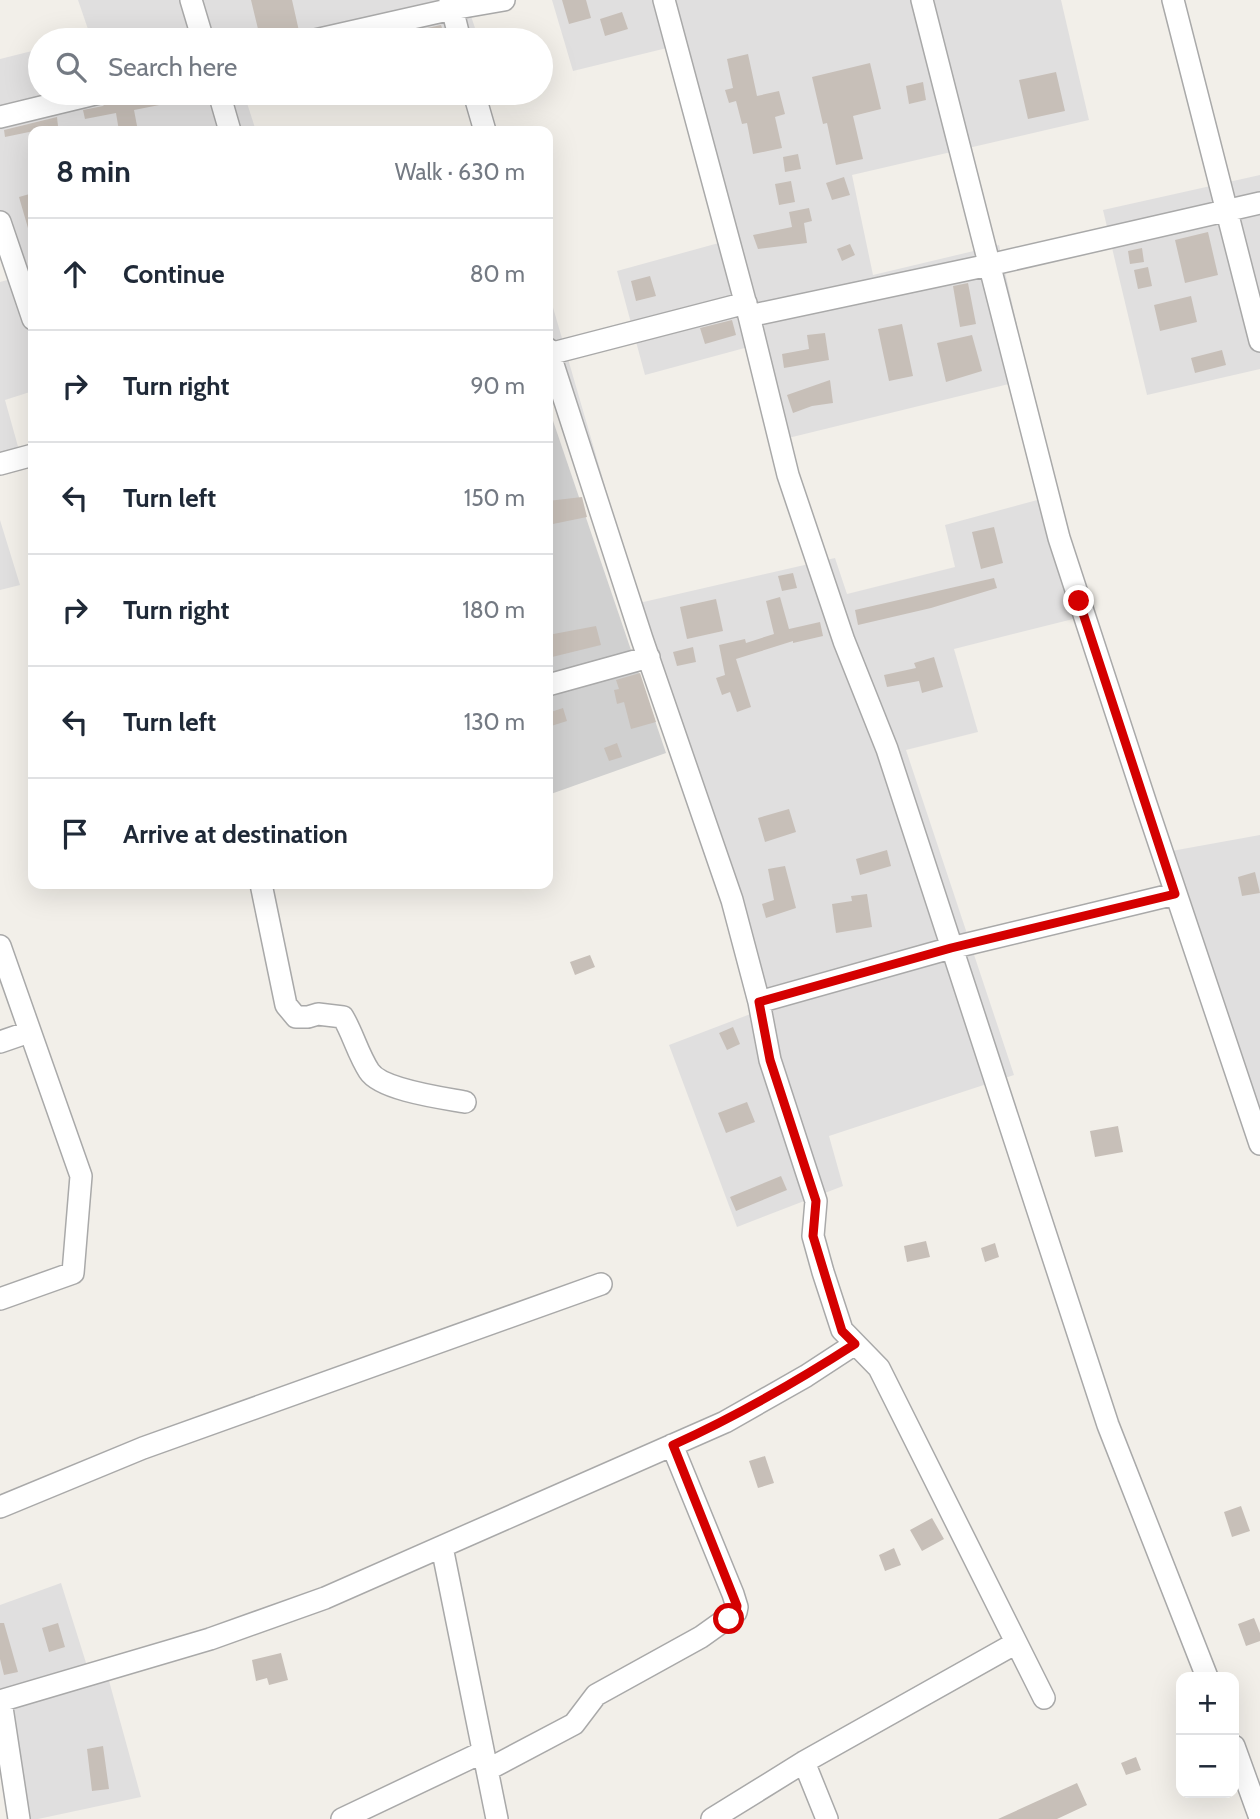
<!DOCTYPE html>
<meta charset="utf-8">
<style>
:root{--surface:#fff;--page:#f2f2f3;--text:#1f2937;--muted:#747a83;--line:#e0e1e3}
body{margin:0;font-family:Cabin,sans-serif;background:var(--page);color:var(--text)}
.controls{position:absolute;right:21px;bottom:21px;display:grid;overflow:hidden;border-radius:14px;box-shadow:0 7px 28px #0002}
.controls button{width:63px;height:63px;display:grid;place-items:center;padding:0;border:0;border-bottom:2px solid var(--line);background:var(--surface);color:var(--text);font:35px sans-serif}
.stop{position:absolute;width:21px;height:21px;margin:-16px;border:5px solid #d40000;border-radius:50%;background:#fff}
.stop.end{background:#d40000;border-color:#fff;box-shadow:0 2px 7px #0008}
.list{margin:0;padding:0;list-style:none}
h2{display:flex;justify-content:space-between;align-items:center;height:91px;margin:0;padding:0 28px;font-size:30px}
h2 small{font-size:23px;font-weight:400;color:var(--muted)}
.list li{display:grid;grid-template-columns:46px 1fr auto;gap:21px;align-items:center;box-sizing:border-box;height:112px;padding:0 28px;border-top:2px solid var(--line)}
.list b{display:block;font-size:26px;white-space:nowrap}
.list em{font-size:23px;font-style:normal;color:var(--muted)}
.icon{flex:none;width:38px;height:38px;fill:none;stroke:currentColor;stroke-width:2;stroke-linecap:round;stroke-linejoin:round}
.map{position:relative;flex:none;width:1260px;height:1819px;overflow:hidden}
.search{position:absolute;background:var(--surface);box-shadow:0 7px 28px #0002;left:28px;top:28px;width:525px;height:77px;display:flex;align-items:center;gap:18px;box-sizing:border-box;padding:0 24px;border-radius:38px;color:var(--muted);font-size:26px}
.panel{position:absolute;background:var(--surface);box-shadow:0 7px 28px #0002;left:28px;top:126px;width:525px;height:763px;border-radius:14px}
.map>svg:first-child{display:block}
.residential{fill:#e0dfdf}
.religious{fill:#d0d0d0}
.building{fill:#c7bfb8}
.lines{fill:none;stroke-linecap:round;stroke-linejoin:round}
.minor-casing{stroke:#a9a9a9;stroke-width:24}
.minor{stroke:#fff;stroke-width:21}
.route{stroke:#d40000;stroke-width:9}
</style>
<div class="map">
<svg width="1260" height="1819" viewBox="0 0 1260 1819">
<rect width="100%" height="100%" fill="#f2efe9"/>
<!-- residential -->
<path class="residential" d="M78 0H512L469 10 479 40H72L90 35Z
M552 0H1061L1089 120 852 175 873 275 999 245 1029 379 776 441 752 346 645 375 617 271 726 241 671 47 573 71Z
M40 49V93H293L247 103 256 131H33V391L5 400 24 468 0 475V282L22 276 0 212V59Z
M1260 175V369L1147 395 1103 210Z
M552 304 639 603 835 558 847 594 955 567 945 525 1041 499 1073 619 954 649 978 732 906 750 1014 1075 829 1136 843 1186 737 1227 669 1045 761 1010 548 380V305Z
M0 520 20 585 0 590Z
M1260 835V1148L1166 852Z
M61 1583 87 1666 103 1659 141 1797 38 1819H23L0 1705V1605Z"/>
<!-- religious -->
<path class="religious" d="M548 406 666 753 548 795Z"/>
<!-- building -->
<path class="building" d="M251 0H292L301 40H272L271 31 259 33Z
M562 0H586L591 18 569 24Z
M622 12 628 29 605 36 600 19Z
M441 25 444 34 416 40 414 31Z
M748 54 757 96 779 91 785 114 775 117 782 148 753 154 747 123 742 124 736 101 729 103 725 90 733 88 727 59Z
M870 63 881 109 853 116 863 159 836 165 827 123 823 124 812 77Z
M1056 72 1065 111 1028 119 1019 80Z
M923 82 926 100 909 104 906 86Z
M122 93H189L190 99 134 110 138 131H119L116 113 85 119 83 110 103 106 112 96 122 95Z
M57 117 58 126 5 137 4 130Z
M798 154 801 169 785 172 783 157Z
M844 177 850 195 832 200 826 183Z
M791 181 795 202 779 205 775 184Z
M33 193V235H30L19 197Z
M809 208 812 221 804 223 807 243 758 249 753 235 792 227 789 212Z
M1208 232 1218 275 1185 283 1175 240Z
M850 244 855 255 842 261 837 249Z
M1142 248 1144 262 1130 264 1128 251Z
M1148 267 1152 286 1138 289 1134 270Z
M650 276 656 296 636 301 631 281Z
M968 283 976 324 960 327 953 286Z
M1191 296 1197 322 1160 331 1154 305Z
M732 320 736 335 705 344 700 328Z
M902 324 913 376 889 381 878 329Z
M825 333 829 360 784 368 782 354 809 349 807 335Z
M972 335 982 371 946 382 937 343Z
M1222 350 1226 365 1195 373 1191 358Z
M830 380 833 403 812 406 793 413 787 395Z
M582 497 587 517 548 525V501Z
M994 527 1003 563 981 569 972 532Z
M793 573 797 588 782 591 778 576Z
M994 578 997 588 931 608 858 625 855 610Z
M780 597 789 629 820 622 823 636 793 643V641L736 659 751 707 737 712 730 692 722 695 716 678 725 675 719 645 745 639 746 643 774 634 766 601Z
M716 599 723 631 687 639 680 607Z
M596 626 601 645 548 658V635Z
M693 647 696 662 677 666 673 652Z
M934 657 943 687 922 693 919 681 887 687 884 675 916 668 914 663Z
M640 673 656 722 631 729 624 702 617 704 614 690 619 689 616 680Z
M563 708 567 721 548 727V713Z
M617 743 622 757 609 761 604 748Z
M789 809 796 832 765 842 758 818Z
M887 850 891 866 860 875 856 859Z
M785 866 796 908 766 918 762 904 774 900 768 869Z
M1255 872 1260 893 1242 896 1238 877Z
M867 894 872 927 836 933 832 904 852 901 851 896Z
M590 955 595 967 575 975 570 962Z
M733 1027 740 1044 727 1050 719 1033Z
M747 1102 755 1122 726 1133 718 1113Z
M1118 1126 1123 1152 1095 1157 1090 1131Z
M781 1176 787 1190 736 1211 730 1197Z
M926 1241 930 1257 907 1262 904 1246Z
M995 1243 999 1257 985 1262 981 1248Z
M765 1456 774 1483 758 1488 749 1461Z
M1241 1506 1250 1531 1232 1537 1224 1512Z
M932 1518 944 1539 922 1551 910 1530Z
M894 1548 901 1565 885 1571 879 1555Z
M1254 1618 1260 1633V1641L1246 1646 1238 1624Z
M0 1623H4L18 1672 4 1675 0 1659Z
M58 1623 65 1647 49 1652 42 1628Z
M281 1653 288 1680 269 1685 267 1678 256 1681 252 1660Z
M103 1746 109 1789 92 1791 87 1749Z
M1136 1757 1141 1770 1126 1775 1121 1763Z
M1077 1783 1087 1805 1057 1819H998Z"/>
<g class="lines">
<defs>
<path id="minor" d="M191 0 203 40
M450 0 460 40
M664 0 749 316 788 475 844 641 887 749 1108 1425 1207 1677
M922 0 1059 538 1146 804 1260 1144
M1173 0 1260 341
M315 40 452 9 504 0
M219 93 230 131
M474 93 485 131
M0 117 99 93
M0 222 33 319
M749 316 989 265 1260 203
M548 349 642 639 732 900 759 1002 770 1060 816 1201 813 1236 823 1272 842 1330 879 1368 1044 1698
M549 354 746 303
M0 464 33 455
M548 685 649 657
M261 884 286 1005 296 1017H308L318 1014 343 1017C353 1034 358 1054 369 1071 381 1090 443 1098 465 1102
M0 946 81 1176 73 1273 0 1299
M759 1002 951 948 1175 894
M0 1042 29 1032
M0 1507 143 1448 601 1284
M442 1547 497 1819
M0 1701 210 1639 325 1598 725 1422 806 1376 855 1344
M1 1701 19 1819
M1234 1746 1260 1818
M804 1762 827 1819
M487 1770 574 1724 596 1695 701 1637 736 1612 737 1607 733 1594 672 1445
M342 1819 483 1752
M712 1819 804 1762 1016 1643"/>
</defs>
<!-- minor casing -->
<use href="#minor" class="minor-casing"/>
<!-- minor -->
<use href="#minor" class="minor"/>
</g>
<g class="lines">
<!-- route -->
<path class="route" d="M729 1619 736 1612 737 1606 673 1445C737 1416 796 1382 855 1344L842 1331 813 1236 816 1201 770 1060 759 1002 951 948 1175 894 1079 601"/>
</g>
</svg>
<div class="controls">
<button>+</button>
<button>−</button>
</div>
<div class="stop" style="left:729px;top:1619px"></div>
<div class="stop end" style="left:1079px;top:601px"></div>
<div class="search"><svg class="icon" aria-label="search" viewBox="0 0 24 24"><circle cx="10" cy="10" r="6"/><path d="M15 15l6 6"/></svg>Search here</div>
<section class="panel">
<h2>8 min<small>Walk · 630 m</small></h2>
<ul class="list">
<li><svg class="icon" aria-label="ahead" viewBox="0 0 24 24"><path d="M12 20V5M6 11l6-6 6 6"/></svg><div><b>Continue</b></div><em>80 m</em></li>
<li><svg class="icon" aria-label="right" viewBox="0 0 24 24"><path d="M7 20v-9h11M14 6l5 5-5 5"/></svg><div><b>Turn right</b></div><em>90 m</em></li>
<li><svg class="icon" aria-label="left" viewBox="0 0 24 24"><path d="M17 20v-9H6M10 6l-5 5 5 5"/></svg><div><b>Turn left</b></div><em>150 m</em></li>
<li><svg class="icon" aria-label="right" viewBox="0 0 24 24"><path d="M7 20v-9h11M14 6l5 5-5 5"/></svg><div><b>Turn right</b></div><em>180 m</em></li>
<li><svg class="icon" aria-label="left" viewBox="0 0 24 24"><path d="M17 20v-9H6M10 6l-5 5 5 5"/></svg><div><b>Turn left</b></div><em>130 m</em></li>
<li><svg class="icon" aria-label="arrive" viewBox="0 0 24 24"><path d="M6 21V4h12l-3 4 3 4H6"/></svg><div><b>Arrive at destination</b></div></li>
</ul>
</section>
</div>
